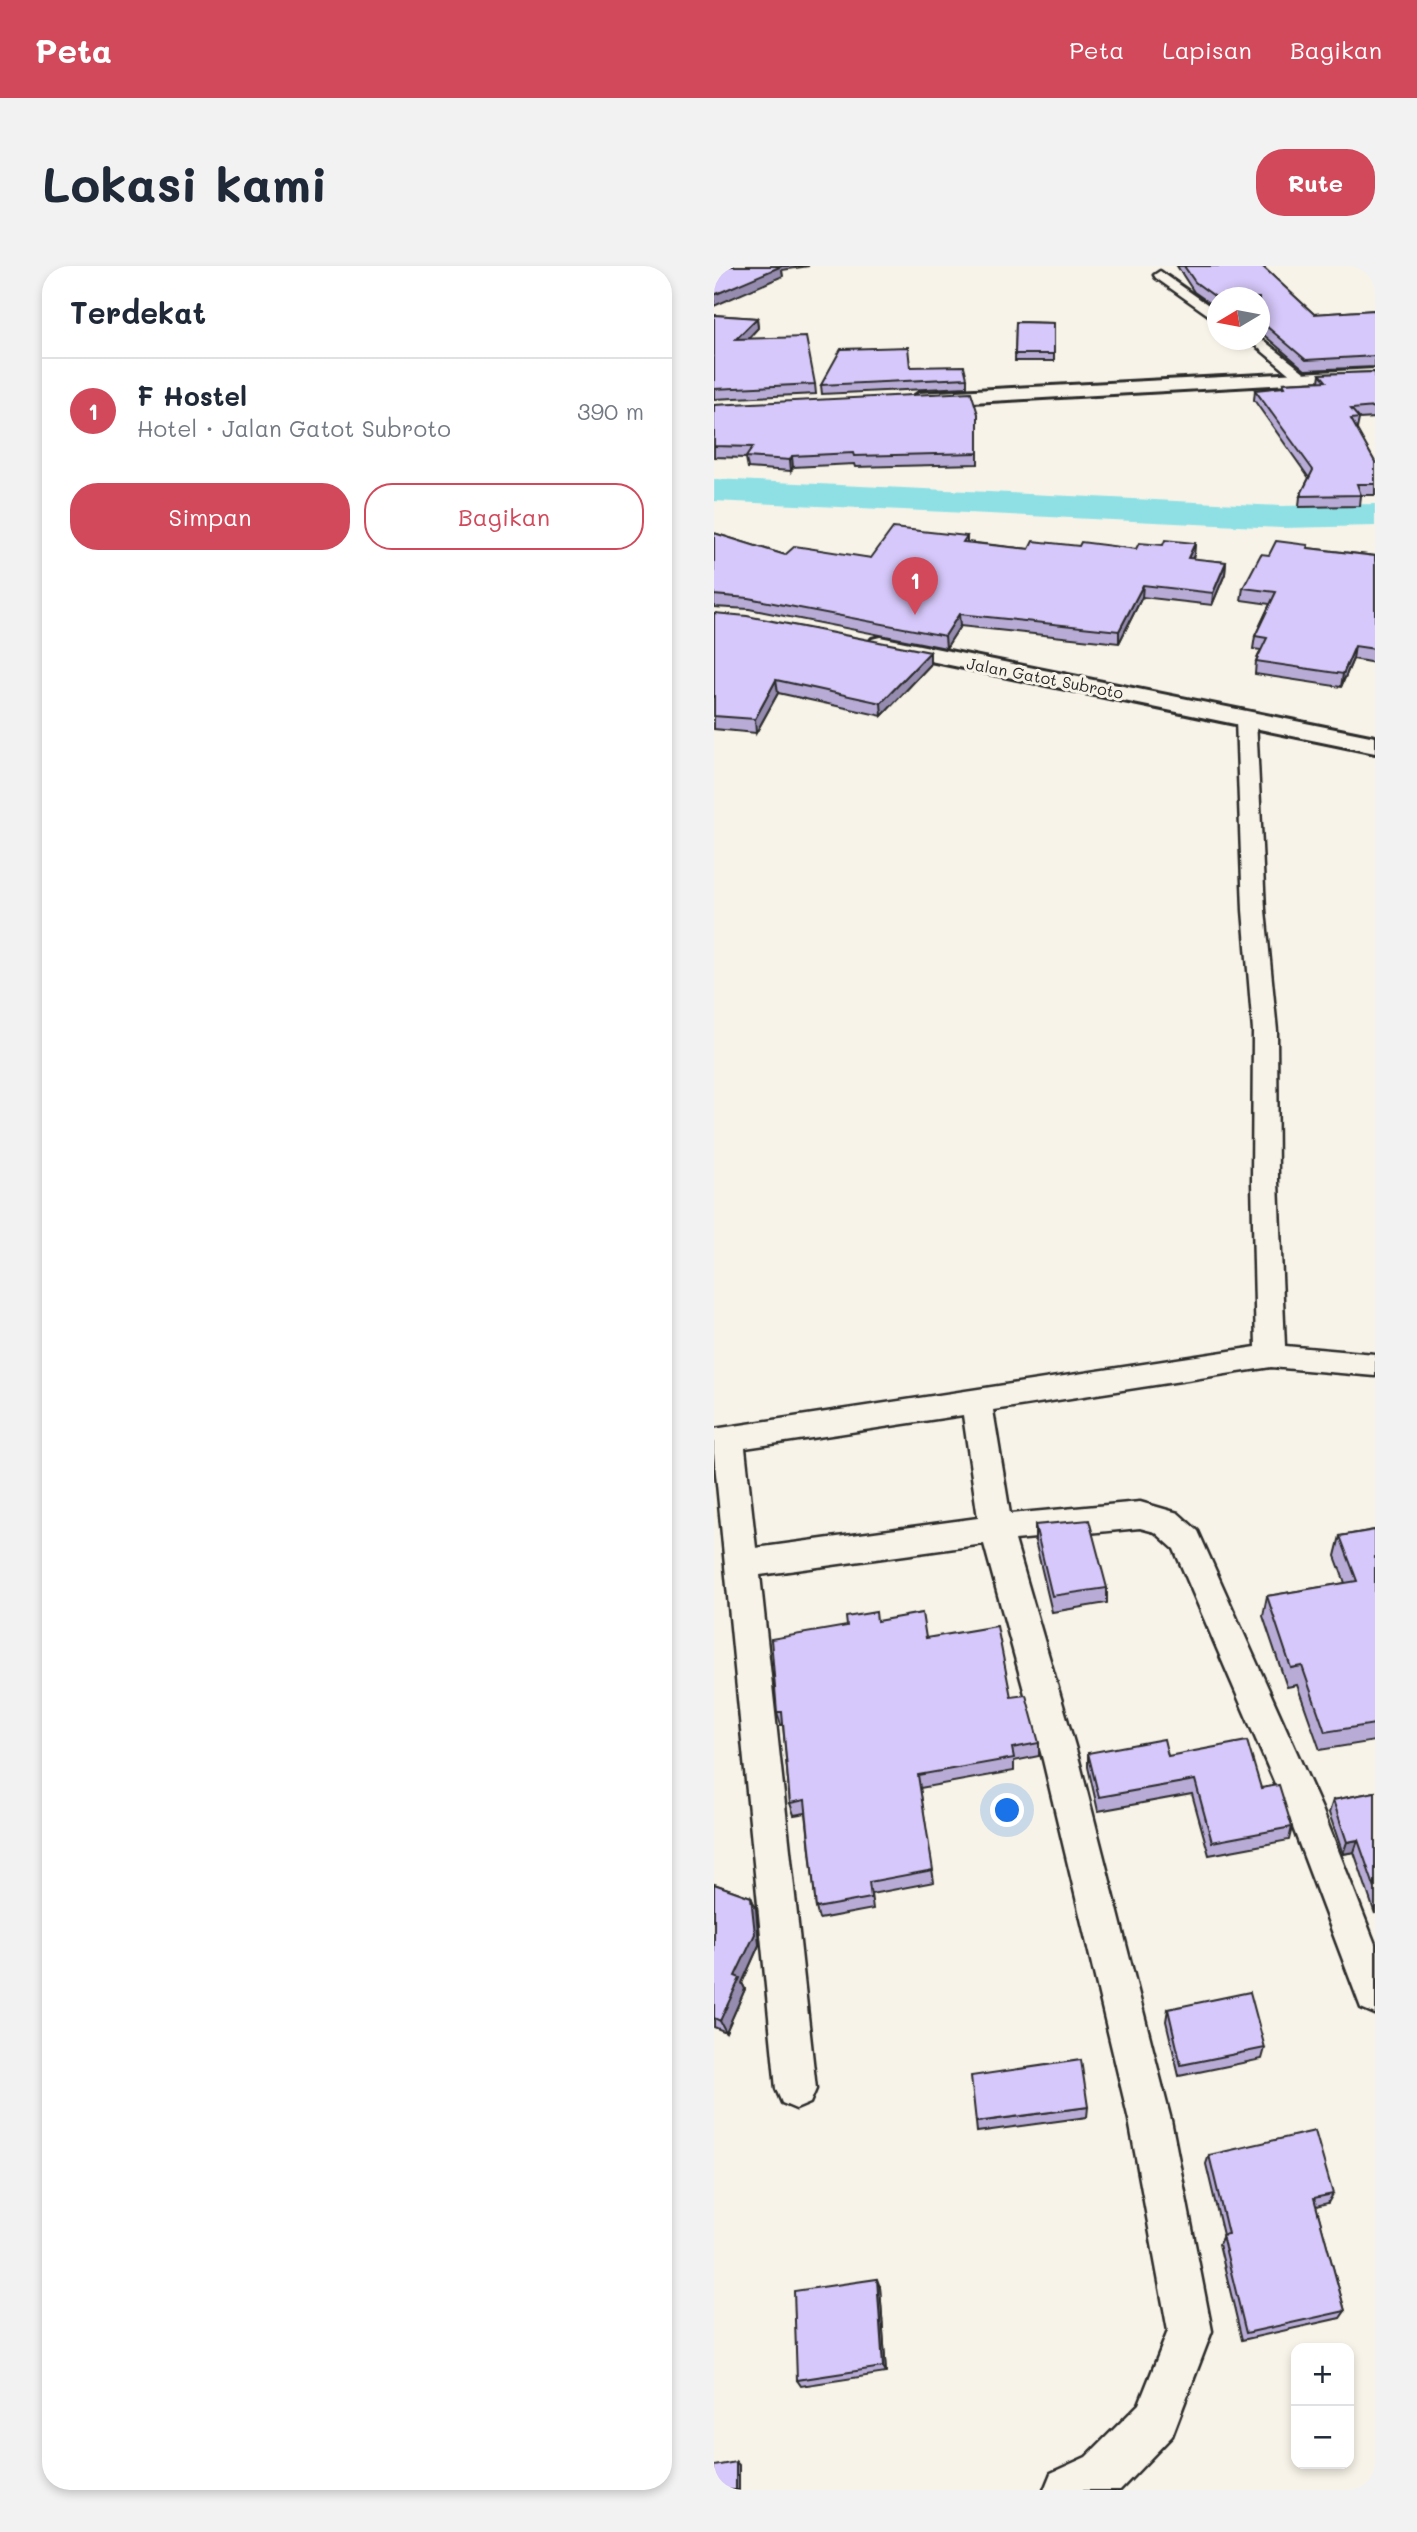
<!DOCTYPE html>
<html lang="id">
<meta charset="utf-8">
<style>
:root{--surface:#fff;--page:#f2f2f3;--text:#1f2937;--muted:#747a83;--line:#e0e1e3;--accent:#d1495b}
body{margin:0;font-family:Mali,sans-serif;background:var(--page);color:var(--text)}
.controls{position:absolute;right:21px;bottom:21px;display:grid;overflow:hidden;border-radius:14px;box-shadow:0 4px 10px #0003}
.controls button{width:63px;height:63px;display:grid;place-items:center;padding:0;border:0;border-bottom:2px solid var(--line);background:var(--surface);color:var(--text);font:35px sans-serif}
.compass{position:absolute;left:493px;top:21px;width:63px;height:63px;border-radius:50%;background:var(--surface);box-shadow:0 4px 10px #0003;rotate:260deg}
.you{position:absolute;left:294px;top:1545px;width:24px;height:24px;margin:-18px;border:5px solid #fff;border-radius:50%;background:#1a73e8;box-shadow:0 0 0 10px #1a73e833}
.badge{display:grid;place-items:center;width:46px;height:46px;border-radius:50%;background:var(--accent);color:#fff;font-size:23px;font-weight:700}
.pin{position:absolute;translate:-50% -58px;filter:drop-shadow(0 2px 4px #0008)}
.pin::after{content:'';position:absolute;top:37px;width:24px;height:21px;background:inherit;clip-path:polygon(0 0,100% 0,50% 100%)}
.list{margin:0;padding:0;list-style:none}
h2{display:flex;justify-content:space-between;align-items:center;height:91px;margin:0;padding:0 28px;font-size:30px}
h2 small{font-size:23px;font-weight:400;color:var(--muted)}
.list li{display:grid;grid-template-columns:46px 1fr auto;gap:21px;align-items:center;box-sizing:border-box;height:105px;padding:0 28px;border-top:2px solid var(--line)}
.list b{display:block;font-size:26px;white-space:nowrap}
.list p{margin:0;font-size:23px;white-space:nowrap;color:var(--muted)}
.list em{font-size:23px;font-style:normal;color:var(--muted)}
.actions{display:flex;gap:14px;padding:21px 28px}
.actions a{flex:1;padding:16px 0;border:2px solid var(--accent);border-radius:28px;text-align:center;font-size:24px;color:var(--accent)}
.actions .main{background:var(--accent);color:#fff}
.map{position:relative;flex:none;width:661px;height:2224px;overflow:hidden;border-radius:28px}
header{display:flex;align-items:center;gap:42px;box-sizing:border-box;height:98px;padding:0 35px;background:var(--accent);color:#fff}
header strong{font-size:33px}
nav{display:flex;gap:38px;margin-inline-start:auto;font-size:24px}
.intro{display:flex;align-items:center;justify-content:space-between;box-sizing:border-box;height:168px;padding:0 42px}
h1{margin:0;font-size:49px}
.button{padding:18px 32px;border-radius:28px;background:var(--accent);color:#fff;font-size:24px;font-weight:700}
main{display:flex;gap:42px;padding:0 42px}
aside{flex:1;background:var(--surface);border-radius:28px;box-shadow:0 4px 10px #0003}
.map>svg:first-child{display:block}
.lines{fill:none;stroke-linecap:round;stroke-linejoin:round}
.river{fill:#8ee0e5;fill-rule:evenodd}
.street-casing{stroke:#2b2b2b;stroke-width:5}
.secondary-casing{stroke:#2b2b2b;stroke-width:6}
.highway-casing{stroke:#2b2b2b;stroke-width:6}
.street{fill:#f7f3e8;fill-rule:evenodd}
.secondary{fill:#f7f3e8;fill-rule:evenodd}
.highway{fill:#f7f3e8;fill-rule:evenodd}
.wall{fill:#b8acd7;stroke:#2b2b2b;stroke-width:2}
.shaded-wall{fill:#968caf;stroke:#2b2b2b;stroke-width:2}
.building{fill:#d6c8fa;stroke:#2b2b2b;stroke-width:2}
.labels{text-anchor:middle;stroke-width:6;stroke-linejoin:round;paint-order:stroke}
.far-street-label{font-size:16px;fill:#2b2b2b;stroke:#f7f3e8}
</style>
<header>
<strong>Peta</strong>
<nav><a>Peta</a><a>Lapisan</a><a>Bagikan</a></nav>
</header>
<div class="intro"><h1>Lokasi kami</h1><a class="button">Rute</a></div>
<main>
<aside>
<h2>Terdekat<small></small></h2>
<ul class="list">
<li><span class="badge">1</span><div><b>F Hostel</b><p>Hotel · Jalan Gatot Subroto</p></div><em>390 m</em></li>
</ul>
<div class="actions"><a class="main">Simpan</a><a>Bagikan</a></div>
</aside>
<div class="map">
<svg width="661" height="2224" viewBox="0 0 661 2224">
<rect width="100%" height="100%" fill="#f7f3e8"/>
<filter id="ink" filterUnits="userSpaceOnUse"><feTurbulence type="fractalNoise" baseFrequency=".0143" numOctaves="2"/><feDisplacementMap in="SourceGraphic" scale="14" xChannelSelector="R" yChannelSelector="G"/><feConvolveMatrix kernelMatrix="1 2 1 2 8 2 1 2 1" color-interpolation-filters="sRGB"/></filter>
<g filter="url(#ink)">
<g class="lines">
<!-- river -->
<path class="river" d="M0 213 567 240 661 238V260L567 262 0 235Z"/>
<defs>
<path id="street" d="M446 5 503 45V55L442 12 440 9Z
M545 71 595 110V116H585L535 74H545Z
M532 447 542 453 551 644 563 765 564 916 571 1080 661 1088V1110L557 1101 279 1144 296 1248 426 1236 464 1247 484 1265 608 1543 661 1678V1748L647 1742 572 1543 460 1283 441 1266 426 1262 301 1274 365 1494 457 1854 498 2065 458 2170 406 2224H330L337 2207 372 2191 425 2138 454 2065 415 1854 329 1494 270 1278 46 1309 102 1823 96 1837 82 1843 68 1837 62 1823 0 1187V1163L542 1081 538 916 539 765 529 644 522 453ZM249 1149 264 1252 42 1282 31 1182Z"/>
<path id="secondary" d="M661 103V113L205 139 196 133 205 127Z"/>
<path id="highway" d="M166 371 661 471V487L158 383 154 378 158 373Z"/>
</defs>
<!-- street casing -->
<use href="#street" class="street-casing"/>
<!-- secondary casing -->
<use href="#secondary" class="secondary-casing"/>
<!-- highway casing -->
<use href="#highway" class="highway-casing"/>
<!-- street -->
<use href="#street" class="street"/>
<!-- secondary -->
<use href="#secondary" class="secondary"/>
<!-- highway -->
<use href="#highway" class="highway"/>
</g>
<!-- wall -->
<path class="wall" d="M463 0H548L600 48 661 44V101L591 104 545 65V32H503V42L480 26Z
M0 49 43 52 44 62 34 73 101 118 102 128 0 133Z
M302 56 340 57V95H301Z
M196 101 253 112V121L108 128 107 119Z
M661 106V152L645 153 643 163H642L661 196V229H647L646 240 585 241 586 230 595 212 540 134 541 124 569 121V117L605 115 606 108Z
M0 139 264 148V198L141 201 140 198 79 201 77 205 34 202 32 192 0 191Z
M0 267 71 289 157 292 253 270V276L315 283 365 280 422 283 481 277 480 289 478 293 512 296 511 308 498 339 428 331 405 377 246 360 232 382 35 343 0 341Z
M594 279V282L661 290V397L639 393 627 421 541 408 542 395 547 384 539 383 541 370 556 338 527 334 529 322 555 289Z
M0 347 216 399 168 450 64 427 42 467 0 463Z
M321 1259 393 1322V1337L338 1346 321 1275Z
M661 1264V1475L606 1484 583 1419 573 1421 549 1350 553 1330 631 1317 621 1290 626 1270Z
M163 1355 212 1372 297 1431 325 1477V1490L300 1495V1505L206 1522 220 1616 157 1628 159 1643 105 1653 102 1642 92 1547 80 1549 76 1537 69 1459H67L63 1446Z
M374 1487 454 1490 547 1522 578 1561 575 1574 495 1589 478 1528 384 1545 374 1501Z
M661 1526V1648L640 1586 629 1588 615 1547 619 1534Z
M0 1618 37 1631 42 1643 45 1679 28 1717 31 1723 12 1766 0 1761Z
M454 1743 551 1782 548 1793 465 1810 452 1755Z
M374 1841 373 1851 263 1866 262 1856Z
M495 1889 619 1928 614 1937 602 1940 631 2045 626 2052 528 2074 505 1978 509 1969 492 1898Z
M166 2021 172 2107 87 2120 83 2114Z"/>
<!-- shaded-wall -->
<path class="shaded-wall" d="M63 0H95L68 4 69 10 0 40V29Z
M43 52 44 62 24 83 22 73Z
M78 190 79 201 77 205 76 194Z
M481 277 480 289 473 304 474 292Z
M512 296 511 308 498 339 499 327Z
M429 319 428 331 405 377V365Z
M245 348 246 360 232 382 231 370Z
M641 380 639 393 627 421 629 408Z
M216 386V399L168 450 167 437Z
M62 414 64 427 42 467 41 453Z
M644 1574 640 1586 629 1588 633 1576Z
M37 1631 42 1643 45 1679 28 1717 31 1723 12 1766 6 1755 21 1710Z
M163 2013 166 2021 172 2107 169 2101Z
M22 2196 25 2199V2224H22Z"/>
<!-- building -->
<path class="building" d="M0 0H68L0 29Z
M470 0H548L600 48 661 44V90L592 94 545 54V32H503L481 16Z
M0 49 43 52 22 73 92 71 101 118 0 123Z
M302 56 340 57V88H301Z
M194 81 196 101 250 100 253 112 107 119 127 83Z
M661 106V141L637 143 645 152 637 153 661 196V218H643L647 229 586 230 599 204 541 124 571 121 569 117 612 115 606 108Z
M257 126 264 148V187L140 190 139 187 78 190 76 194 32 191 39 181 0 180V139Z
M179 262 253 270 249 276 315 283 319 275 365 280 367 276 422 283 425 277 449 279 451 274 481 277 474 292 512 296 499 327 429 319 405 365 245 348 231 370 34 332 0 329V267L71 289 81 280 157 292Z
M562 275 594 279 593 282 661 290V383L641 380 629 408 542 395 553 372 541 370 562 326 529 322 547 288 555 289Z
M0 347 33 350 216 386 167 437 62 414 41 453 0 450Z
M375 1254 393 1322 338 1330 321 1259Z
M661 1264V1458L611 1466 588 1400 577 1402 553 1330 643 1315 626 1270Z
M162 1346 163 1355 208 1347 212 1372 283 1360 297 1431 312 1429 325 1477 298 1482 300 1492 204 1509 219 1604 155 1616 157 1632 102 1642 91 1534 76 1537 68 1446H63L57 1373 133 1360 132 1351Z
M450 1473 454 1490 533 1475 547 1522 565 1519 578 1561 498 1576 481 1514 385 1531 374 1487Z
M661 1526V1623L644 1574 633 1576 619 1534Z
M0 1618 37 1631 41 1668 21 1710 26 1712 6 1755 0 1752Z
M536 1726 551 1782 467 1799 454 1743Z
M367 1794 374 1841 262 1856 257 1810Z
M601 1865 619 1928 600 1932 631 2045 532 2067 508 1969 514 1968 495 1889Z
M163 2013 169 2101 83 2114 80 2025Z
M22 2196V2224H0V2200Z"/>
</g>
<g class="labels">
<!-- far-street labels -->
<g class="far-street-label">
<text transform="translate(331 412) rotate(11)" y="6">Jalan Gatot Subroto</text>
</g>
</g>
</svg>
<div class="controls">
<button>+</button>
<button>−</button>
</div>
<svg class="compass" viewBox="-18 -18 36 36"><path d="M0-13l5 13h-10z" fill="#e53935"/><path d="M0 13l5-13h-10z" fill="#747a83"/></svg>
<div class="you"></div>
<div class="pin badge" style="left:201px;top:349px">1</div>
</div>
</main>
